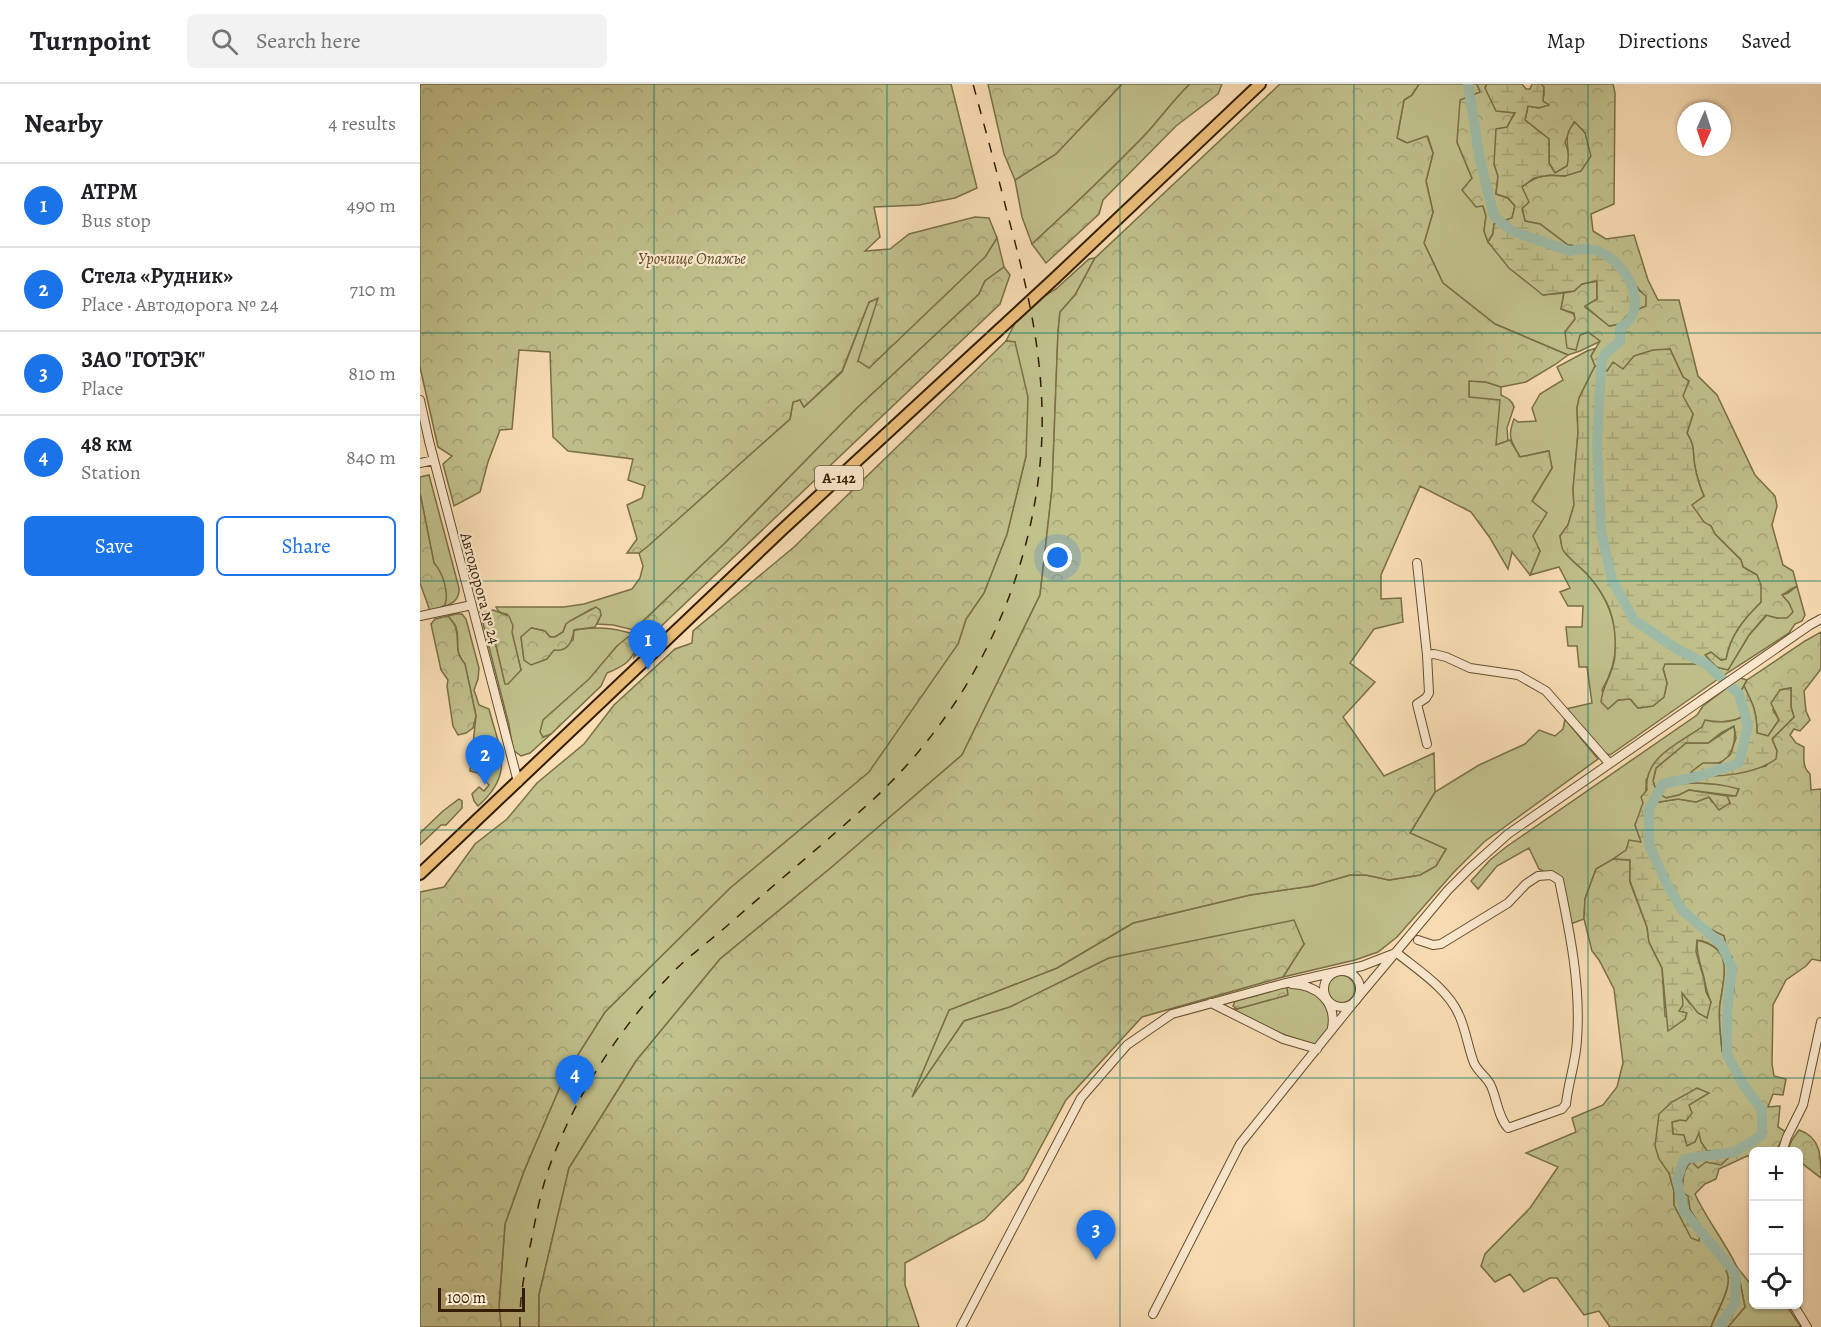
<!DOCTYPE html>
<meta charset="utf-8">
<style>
:root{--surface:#fff;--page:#f2f2f2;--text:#202124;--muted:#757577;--line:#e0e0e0;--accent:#1a73e8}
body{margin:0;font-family:Alegreya,serif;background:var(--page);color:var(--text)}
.controls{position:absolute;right:18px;bottom:18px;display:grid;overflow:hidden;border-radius:9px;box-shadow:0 2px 4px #0004}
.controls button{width:54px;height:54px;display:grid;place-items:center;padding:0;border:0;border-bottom:2px solid var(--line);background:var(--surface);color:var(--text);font:30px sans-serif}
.compass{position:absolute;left:1257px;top:18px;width:54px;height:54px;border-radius:50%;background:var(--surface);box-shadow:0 2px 4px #0004;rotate:183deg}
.scale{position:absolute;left:18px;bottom:15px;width:87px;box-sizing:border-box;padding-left:6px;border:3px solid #321d00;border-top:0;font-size:16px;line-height:21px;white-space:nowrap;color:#321d00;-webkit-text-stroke:4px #fcead0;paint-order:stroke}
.you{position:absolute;left:638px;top:474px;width:21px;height:21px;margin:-15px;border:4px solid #fff;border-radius:50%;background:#1a73e8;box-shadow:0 0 0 9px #1a73e833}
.badge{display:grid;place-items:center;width:39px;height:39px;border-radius:50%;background:var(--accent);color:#fff;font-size:20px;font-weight:700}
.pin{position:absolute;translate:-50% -50px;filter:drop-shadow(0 2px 3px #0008)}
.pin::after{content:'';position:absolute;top:32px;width:21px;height:18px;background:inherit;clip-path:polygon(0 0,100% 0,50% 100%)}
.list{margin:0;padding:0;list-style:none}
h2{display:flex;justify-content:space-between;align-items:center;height:78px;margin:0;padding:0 24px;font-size:26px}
h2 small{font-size:20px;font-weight:400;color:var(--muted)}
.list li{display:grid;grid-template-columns:39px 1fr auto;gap:18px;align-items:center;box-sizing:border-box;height:84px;padding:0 24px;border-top:2px solid var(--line)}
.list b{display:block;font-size:22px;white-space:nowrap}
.list p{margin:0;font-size:20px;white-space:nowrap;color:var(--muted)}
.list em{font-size:20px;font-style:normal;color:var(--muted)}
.actions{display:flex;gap:12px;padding:18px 24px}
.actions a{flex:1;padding:14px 0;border:2px solid var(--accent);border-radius:9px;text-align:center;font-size:21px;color:var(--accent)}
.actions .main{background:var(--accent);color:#fff}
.icon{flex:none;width:33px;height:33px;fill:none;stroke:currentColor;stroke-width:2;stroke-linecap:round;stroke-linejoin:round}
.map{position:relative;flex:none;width:1401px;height:1243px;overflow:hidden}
header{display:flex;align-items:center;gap:36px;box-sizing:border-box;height:84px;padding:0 30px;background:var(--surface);border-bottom:2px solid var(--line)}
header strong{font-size:28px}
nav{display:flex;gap:33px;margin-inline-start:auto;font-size:21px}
.search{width:420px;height:54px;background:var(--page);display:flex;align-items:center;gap:15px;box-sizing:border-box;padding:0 21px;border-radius:9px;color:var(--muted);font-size:22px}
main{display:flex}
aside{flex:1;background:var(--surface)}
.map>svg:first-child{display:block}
.green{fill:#c1c18c;stroke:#7a6f46;stroke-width:1.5}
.forest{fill:url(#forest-crowns);stroke:#7a6f46;stroke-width:1.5;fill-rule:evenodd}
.wetland{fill:url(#wetland-marsh);stroke:#7a6f46;stroke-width:1.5}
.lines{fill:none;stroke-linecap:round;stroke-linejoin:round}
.river{stroke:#9fbdaa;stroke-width:10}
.minor-casing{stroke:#644e2e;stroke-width:10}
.highway-casing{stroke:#321d00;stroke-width:14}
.minor{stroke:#fcead0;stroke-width:8}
.highway{stroke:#eec07b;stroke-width:10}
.rail{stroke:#321d00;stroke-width:1.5;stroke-dasharray:10 10;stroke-linecap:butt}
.grid{fill:none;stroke:#0f766e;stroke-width:1.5;stroke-opacity:0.55}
.labels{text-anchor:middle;stroke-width:4.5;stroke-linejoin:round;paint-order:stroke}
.shield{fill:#fcead0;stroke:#6f5a3e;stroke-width:1.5}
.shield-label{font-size:15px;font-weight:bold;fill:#321d00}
.park-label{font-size:16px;font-style:italic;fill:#5d4e2a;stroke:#fcead0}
.street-label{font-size:16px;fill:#321d00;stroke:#fcead0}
</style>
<header>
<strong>Turnpoint</strong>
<div class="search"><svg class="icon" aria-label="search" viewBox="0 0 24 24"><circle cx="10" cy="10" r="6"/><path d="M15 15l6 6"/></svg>Search here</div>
<nav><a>Map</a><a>Directions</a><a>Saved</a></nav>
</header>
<main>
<aside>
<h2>Nearby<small>4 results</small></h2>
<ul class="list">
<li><span class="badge">1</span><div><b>АТРМ</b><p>Bus stop</p></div><em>490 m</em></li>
<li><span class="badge">2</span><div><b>Стела «Рудник»</b><p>Place · Автодорога № 24</p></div><em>710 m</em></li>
<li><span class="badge">3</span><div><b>ЗАО &quot;ГОТЭК&quot;</b><p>Place</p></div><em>810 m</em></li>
<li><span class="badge">4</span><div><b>48 км</b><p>Station</p></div><em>840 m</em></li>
</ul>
<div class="actions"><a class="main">Save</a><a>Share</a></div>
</aside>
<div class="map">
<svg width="1401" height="1243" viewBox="0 0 1401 1243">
<defs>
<pattern id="forest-crowns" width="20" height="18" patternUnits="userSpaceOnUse" patternTransform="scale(1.5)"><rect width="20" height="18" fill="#c1c18c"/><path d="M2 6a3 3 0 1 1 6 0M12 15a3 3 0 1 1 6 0" fill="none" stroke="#a6a577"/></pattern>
<pattern id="wetland-marsh" width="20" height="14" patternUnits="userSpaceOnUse" patternTransform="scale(1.5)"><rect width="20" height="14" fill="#c1c18c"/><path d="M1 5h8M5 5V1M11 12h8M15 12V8" fill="none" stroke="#a6a577"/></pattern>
</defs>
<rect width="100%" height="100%" fill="#fbdfb6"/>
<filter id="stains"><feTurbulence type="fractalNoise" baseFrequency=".00333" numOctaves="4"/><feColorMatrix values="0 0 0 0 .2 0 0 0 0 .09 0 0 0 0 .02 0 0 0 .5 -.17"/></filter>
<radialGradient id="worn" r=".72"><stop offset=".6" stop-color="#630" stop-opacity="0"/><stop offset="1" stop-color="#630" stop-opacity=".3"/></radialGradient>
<!-- green -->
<path class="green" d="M702 0H770C753 16 740 35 724 52 688 89 650 125 612 160L602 133 595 96 636 70Z
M999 0H1057L1060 8 1037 58 1063 121 1066 132 1064 147 1068 158 1123 211 1144 209 1141 225 1154 230 1155 235 1145 248 1160 251 1168 248 1181 257 1160 267 1148 271 1075 240 1023 199 1004 159 1013 128 1006 97 1013 69 1008 53 987 59 977 54 984 16 992 11Z
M577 154 584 183 565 197 559 210 437 324 305 459 219 541 222 548 193 541 177 540 181 531 171 525 146 540 143 548 135 553H130L125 547 112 544 101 553 104 575 134 566 153 556 154 546C187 541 200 546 232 555L214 573 218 559 197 562 123 653 131 650 110 669 101 672 93 666 89 641 60 528H65L64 531 71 540 85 599 101 586 87 530C81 530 78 528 76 523H144L164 520 212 505 220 494 223 482 219 469 370 335 373 318 380 316 384 323 422 288 449 218 459 214 438 277 565 173Z
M675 174 655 211 640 228 638 248 632 405 620 511 542 671 413 782 300 875 216 977 149 1084 119 1211V1243H81L79 1222 85 1140 104 1087 145 991 185 928 310 804 407 723 538 560 546 535 564 509 587 450 606 372 595 258 586 257 597 235 616 217 636 205 669 175Z
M1176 264 1171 272 1175 282 1159 314 1157 324 1158 349 1153 406 1154 421 1148 441 1140 452C1141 456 1141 462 1144 466 1150 476 1162 484 1170 493 1198 528 1205 567 1182 606L1188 625 1198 616 1210 615 1218 624 1233 622 1244 612 1247 599 1243 584 1245 580H1286L1294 586 1296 583 1308 586 1329 551 1347 531 1357 534 1361 511 1368 509 1377 502 1385 531 1382 537 1375 540 1369 549 1301 593 1190 671 1184 669 1146 625 1172 619 1167 583H1159L1157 562H1148L1146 543H1162L1163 522H1148L1140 508 1150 504 1139 483 1110 491 1120 467 1112 452V417L1132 384 1128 367 1100 373C1091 357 1087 353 1094 335L1098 338 1116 337 1112 324 1120 310 1143 296 1137 283 1167 267Z
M1049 297 1066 298 1081 303V311C1087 314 1092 316 1094 323L1087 344 1088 357 1076 361 1049 313Z
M9 391 39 504C40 519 28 521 16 526L14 480 0 409V393Z
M36 530H42L46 535 59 584 58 595 54 606 59 621 69 625C79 665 96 689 58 722L54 717 52 710 59 703 64 707 69 701 58 689 50 687 56 632 45 580C32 564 41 558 36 543 35 539 30 535 28 532Z
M1320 594 1327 596 1319 610 1324 626 1320 634C1308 639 1298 639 1285 637L1282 643 1258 659 1226 696C1227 711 1222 728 1215 741L1222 759 1176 785 1165 815 1164 835 1148 841 1139 796 1119 785 1109 764 1077 782 1058 805 1051 797 1070 776 1086 763 1277 631 1283 622Z
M1145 635 1178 675 1064 758 1033 789 977 853 958 868 935 876 863 893 884 860 689 874 590 923 544 937 490 1017 529 926 637 884 713 839 830 811 892 802 930 791H946L969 796 1000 791 1016 782 1026 765 990 749 1015 708 1059 681 1105 660 1119 646 1135 652 1143 645Z
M1265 698 1305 701 1319 704 1316 712 1269 706 1259 711 1245 714 1238 709 1243 700 1246 702Z
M907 905a14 14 0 1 1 28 0a14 14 0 1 1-28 0Z
M874 902 880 903 898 912 907 921 910 937 908 946 895 961 853 947 816 928 814 925H817L867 911 864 903Z
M1317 1183 1333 1203 1334 1220 1366 1221 1381 1243H1308L1325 1223Z"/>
<!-- forest -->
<path class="forest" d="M0 0H531L557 104 535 114 499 121 454 123 460 153 445 167 470 165 489 150 555 133 569 134 577 154 565 173 449 284 438 277 458 214 449 218 422 287 384 323 380 316 373 318 370 335 227 463 219 469H207L217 455 207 421 222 414 225 402 208 396 213 375 148 367 133 353 130 268 99 266 92 345 80 346 68 378 60 408 34 422 23 380 32 372 18 363 0 283Z
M568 0H702L636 70 595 96 584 70Z
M770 0H802L798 10 756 42 683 116 679 130 626 179 612 160C650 125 688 89 724 52 740 35 753 16 770 0Z
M860 0H999L992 11 984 16 977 54 987 59 1007 52 1013 69 1006 97 1013 128 1004 159 1023 199 1075 240 1148 271 1136 280 1106 298 1081 303 1066 298 1049 297V313L1080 316 1076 361 1090 356 1100 373 1129 367 1132 384 1112 417 1127 429 1113 452 1120 467 1110 491 1092 468 1088 485 1070 454 1051 428 1000 402 961 491V515L981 514 983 538 954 545 930 579 955 598 923 633 964 692 1014 669 1015 708 990 749 1026 765 1016 782 1000 791 969 796 946 791H930L892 802 830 811 713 839 637 884 529 926 492 1013 544 937 590 923 689 874 874 836 884 860 863 893 722 933 646 1016 603 1096 564 1136 485 1179V1201L499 1243H119V1211L149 1084 216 977 300 875 413 782 542 671 620 511 632 405 638 248 640 228 655 211 675 174Z
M1057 0H1067L1065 4 1095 28 1087 43 1074 80 1078 92 1076 110 1088 114 1095 122 1092 134 1074 140 1073 149 1068 158 1064 147 1066 132 1063 122 1056 123 1042 106 1052 94 1037 58 1040 16 1060 8Z
M1121 0H1193L1195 9 1194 120 1171 130 1173 147 1186 155 1214 151 1228 196 1238 216H1259L1278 292 1297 311 1335 391 1355 412 1357 422 1352 441 1363 481 1373 487 1377 502 1362 511 1369 519 1373 528 1367 534H1357L1346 531 1329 551 1308 586 1296 583 1285 571 1291 568 1301 576 1306 575C1310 551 1325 534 1341 518L1337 491 1323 483 1321 476 1295 450 1291 442 1284 439 1271 421 1284 412C1280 403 1277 393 1275 383 1272 368 1276 364 1267 349L1273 330 1262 312 1269 297 1263 293 1250 265 1203 285 1187 287 1175 282 1171 272 1180 257 1168 248 1160 251 1156 266 1147 264 1145 248 1155 235 1154 229 1141 225 1144 209 1154 207 1162 200 1177 197V215L1165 223 1190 242 1200 240 1209 229 1225 222 1222 209 1206 189 1165 163 1148 161 1120 140 1105 137 1102 124V103C1118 90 1125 91 1145 92L1165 49 1154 38 1145 58 1150 73 1147 82 1135 89 1129 79V55L1105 36 1108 22 1119 24C1123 17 1127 7 1121 0Z
M584 183 590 191 580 220 234 549 222 548 219 541 305 459 437 324 559 210 565 197Z
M586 257 595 258 608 313 606 372 587 450 564 509 546 535 538 560 449 688 310 804 185 928 145 991 104 1087 85 1140 79 1222 81 1243H0V808L24 803 55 760 87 735 117 699 164 660 194 621 255 565 272 559 273 547 374 463Z
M0 409 14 479C23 489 29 508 25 521L16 526 10 527 0 499Z
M176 523 180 526 181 531 175 543 154 546C152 558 148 568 134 566L127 575 111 581 104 576 101 553 111 544 125 547 130 553H135L143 548 146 540 150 537Z
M73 526 89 532 93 542 92 548 101 586 88 600H85L71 540 64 531 65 528Z
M28 532C31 536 35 540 36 545 40 560 33 566 45 580L56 632 53 644 46 649 38 651 33 642 27 602 28 596 21 586 11 540 15 535Z
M1401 548V585L1384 607 1386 627 1390 636 1380 647 1374 645 1370 651 1376 659 1384 663C1384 673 1382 683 1390 690L1391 706 1401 705V877L1392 875 1386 882 1366 896 1353 921 1352 980 1354 992 1366 995 1363 1011 1353 1010 1348 1023 1360 1022 1358 1043 1366 1048 1356 1067 1334 1068 1333 1072H1327L1299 1085 1296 1095 1285 1100 1275 1110C1287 1136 1305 1158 1317 1183L1307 1187C1314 1201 1296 1228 1291 1243H1190L1179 1227 1164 1231 1137 1194H1130L1104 1208 1090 1190 1075 1198 1061 1182 1065 1170 1110 1124 1138 1083 1106 1069 1156 1048 1152 1034 1183 1021 1197 1003 1203 979 1194 905 1179 876 1172 867 1164 835 1165 815 1176 785 1193 775 1210 776V798L1227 843 1229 858 1242 884 1245 932 1256 940 1265 935 1258 928 1262 908 1270 920 1291 918C1287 910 1286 903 1284 894 1281 881 1276 870 1277 856 1315 865 1304 890 1300 920 1298 935 1301 952 1302 967L1307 970V928L1314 907 1312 873 1307 867 1304 852C1283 842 1267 834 1255 814 1250 806 1247 801 1248 792L1229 761V725L1233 719 1258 715 1276 718 1289 713 1292 718 1310 719 1307 712H1316L1319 705C1294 698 1271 697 1246 702L1243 700 1235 704 1233 697 1236 684 1266 659H1288L1314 642C1316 654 1314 675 1298 679 1284 682 1285 676 1272 688L1311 690 1346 682 1357 667 1352 655 1374 633 1371 623V604L1360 606 1353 626 1359 636 1348 652 1337 649C1337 628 1333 620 1324 602L1327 596 1385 557ZM1252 1018 1260 1036 1252 1038 1253 1050 1267 1062 1275 1058H1281L1287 1067 1312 1066C1299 1083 1291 1078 1272 1077 1262 1085 1263 1096 1262 1108L1268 1113 1270 1126 1281 1142 1254 1121V1107L1249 1089Z
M208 553 216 554 218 559C212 578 204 582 187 589L181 602 131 650 123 653 120 648 123 636 169 595 197 562Z
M39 715 42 717V724L26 741H21L0 761V749L23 727Z
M864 903 867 904 868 911 817 925 813 922 815 917Z
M1379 1046C1401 1053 1401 1073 1401 1094L1379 1077 1378 1068 1367 1067 1372 1056Z"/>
<!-- wetland -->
<path class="wetland" d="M1067 0H1102L1106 5H1110L1112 0H1121L1124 3 1123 17 1129 21 1119 24 1108 22 1105 36 1129 55V79L1135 89 1147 82C1152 64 1140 54 1155 38L1165 49 1171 72 1161 87 1145 92 1130 91 1114 94 1102 103 1109 118 1102 125 1105 137 1120 140 1148 161 1165 163 1196 179 1206 189 1216 204 1226 212V222L1209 229 1200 240 1189 242 1165 222 1177 215V197L1162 200 1154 207 1123 211 1089 184 1068 158 1073 150 1074 140 1092 134 1095 122 1088 114 1076 110 1078 92 1074 80 1076 45 1087 43 1095 29 1076 27 1065 4Z
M1250 265 1263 293 1269 297 1263 312 1273 330 1267 349C1276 364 1272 368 1275 383 1277 393 1280 403 1284 412L1272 421 1284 438 1291 442 1295 450 1321 476 1323 483 1337 491 1341 501V518C1324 535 1310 551 1306 575L1301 576 1291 568 1285 571 1296 583 1294 587 1286 580H1245L1243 585 1247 599 1244 613 1233 622 1218 624 1210 615 1198 616 1188 625 1181 618C1182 601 1195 588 1195 570 1197 536 1189 514 1166 489 1159 482 1148 474 1143 466 1141 462 1141 456 1140 452L1148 441 1154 421 1153 406 1158 349 1157 324 1159 314 1175 282 1187 287 1193 278 1203 285 1214 272 1233 266Z
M1324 602C1333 620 1337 628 1337 649L1348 652 1359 636 1351 619 1360 606 1371 604V623L1374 633 1352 655 1357 667 1356 675C1337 689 1293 697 1271 688L1283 679H1300L1310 671 1316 654 1314 642 1301 649 1288 659H1266L1236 684 1233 697 1235 703 1243 700 1238 709 1246 714 1259 711 1269 706 1307 712 1310 719 1299 726 1289 713 1276 718 1258 715 1233 719 1229 725V761L1248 792C1247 801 1250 806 1255 814 1267 834 1283 842 1304 852L1307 867 1312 873 1314 907 1307 928V971L1302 967C1301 952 1298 935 1300 920 1304 893 1314 862 1277 856L1276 868 1284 895 1286 908 1291 918 1287 934 1278 929 1262 909 1263 921 1259 927 1267 929 1265 935 1248 947 1242 884 1229 858 1227 843 1210 797V776L1193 775 1206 766 1209 756 1221 758 1215 741 1223 719 1221 713 1227 706C1223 673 1260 659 1282 643L1285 636C1298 639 1308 639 1320 634L1324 626 1319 610Z
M1277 1004 1289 1009 1269 1021 1272 1029 1266 1037 1260 1036 1252 1038 1253 1050 1264 1051 1267 1062 1275 1058 1279 1049 1281 1058 1287 1067 1312 1066 1310 1072 1301 1081 1286 1078 1278 1084 1272 1078C1262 1085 1263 1096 1262 1108L1268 1112 1270 1126 1281 1142 1279 1157 1271 1154 1254 1121V1107L1249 1089 1239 1075 1235 1062 1239 1030 1252 1018Z
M1317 1183 1325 1223 1308 1243H1291C1296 1229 1315 1200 1306 1187Z"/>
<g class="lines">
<!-- river -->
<path class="river" d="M1048 0 1060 76 1074 132 1092 147 1150 167C1158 165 1166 164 1174 166 1204 173 1234 224 1200 244V257C1189 268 1182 267 1181 284L1177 360 1181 447 1192 496 1214 536 1257 565 1286 580 1319 610 1328 642 1319 679 1280 692 1243 700 1229 725V761L1247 800 1262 826 1301 860 1312 884 1307 928V971L1323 1000 1342 1026V1051L1315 1068 1264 1075 1257 1096 1264 1127 1316 1190 1315 1219 1299 1243"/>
<defs>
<path id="minor" d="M0 316 9 357 98 698
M0 379 14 376
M997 479 1007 571 1009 609 1006 614 997 620 1007 660
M0 532 52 521
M1007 571 1014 570 1026 573 1050 584 1098 591 1126 607 1189 679
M977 869C998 886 1028 905 1039 931 1046 946 1048 964 1054 979 1058 988 1067 993 1071 1002 1077 1015 1078 1033 1088 1044L1142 1025 1146 1020C1148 999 1156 978 1157 956 1161 902 1150 849 1139 796L1131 791 1118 792 1106 800 1088 819 1021 860 1013 861 998 856
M904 905a18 18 0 1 1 36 0a18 18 0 1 1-36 0Z
M872 900C897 901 917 918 912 944
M791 919 863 955 897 965
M1362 1068 1367 1053 1383 1021 1401 938
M1373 1220 1387 1243
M733 1230 820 1060 935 917 1028 806 1050 784 1088 750 1390 541 1401 535
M541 1243 661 1014 707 961 752 930 862 900 942 882 973 870"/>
<path id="highway" d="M0 790 363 445 633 196 840 0"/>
</defs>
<!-- minor casing -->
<use href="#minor" class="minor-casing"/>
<!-- highway casing -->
<use href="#highway" class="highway-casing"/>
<!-- minor -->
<use href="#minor" class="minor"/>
<!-- highway -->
<use href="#highway" class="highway"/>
<!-- rail -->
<path class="rail" d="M100 1243C99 1215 105 1185 111 1158 116 1132 121 1106 130 1081 157 1008 200 944 253 888 270 871 290 857 308 841 340 813 373 785 406 757 427 738 450 720 470 699 561 607 617 481 622 351 624 273 608 206 588 132 577 88 565 44 553 0"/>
</g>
<!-- grid -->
<path class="grid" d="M234 0V1243M467 0V1243M700 0V1243M934 0V1243M1168 0V1243M0 249H1401M0 497H1401M0 746H1401M0 994H1401"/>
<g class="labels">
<!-- shield labels -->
<rect class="shield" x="395" y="382" width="48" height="24" rx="4.5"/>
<g class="shield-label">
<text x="419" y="399">А-142</text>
</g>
<!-- park labels -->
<g class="park-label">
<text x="272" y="180">Урочище Опажье</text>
</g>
<!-- street labels -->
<g class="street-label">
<text transform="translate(61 504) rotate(75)" y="6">Автодорога № 24</text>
</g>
</g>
<rect width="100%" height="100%" filter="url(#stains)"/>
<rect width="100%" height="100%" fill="url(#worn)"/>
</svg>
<div class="controls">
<button>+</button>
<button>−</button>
<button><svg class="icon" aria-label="locate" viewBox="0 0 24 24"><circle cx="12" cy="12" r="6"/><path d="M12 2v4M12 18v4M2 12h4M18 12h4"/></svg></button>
</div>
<svg class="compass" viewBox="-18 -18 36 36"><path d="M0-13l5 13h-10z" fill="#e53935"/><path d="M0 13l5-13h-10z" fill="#757577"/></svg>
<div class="scale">100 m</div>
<div class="you"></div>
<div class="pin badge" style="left:228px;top:586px">1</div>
<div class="pin badge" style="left:65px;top:701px">2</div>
<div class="pin badge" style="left:676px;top:1176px">3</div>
<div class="pin badge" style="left:155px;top:1021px">4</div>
</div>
</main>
